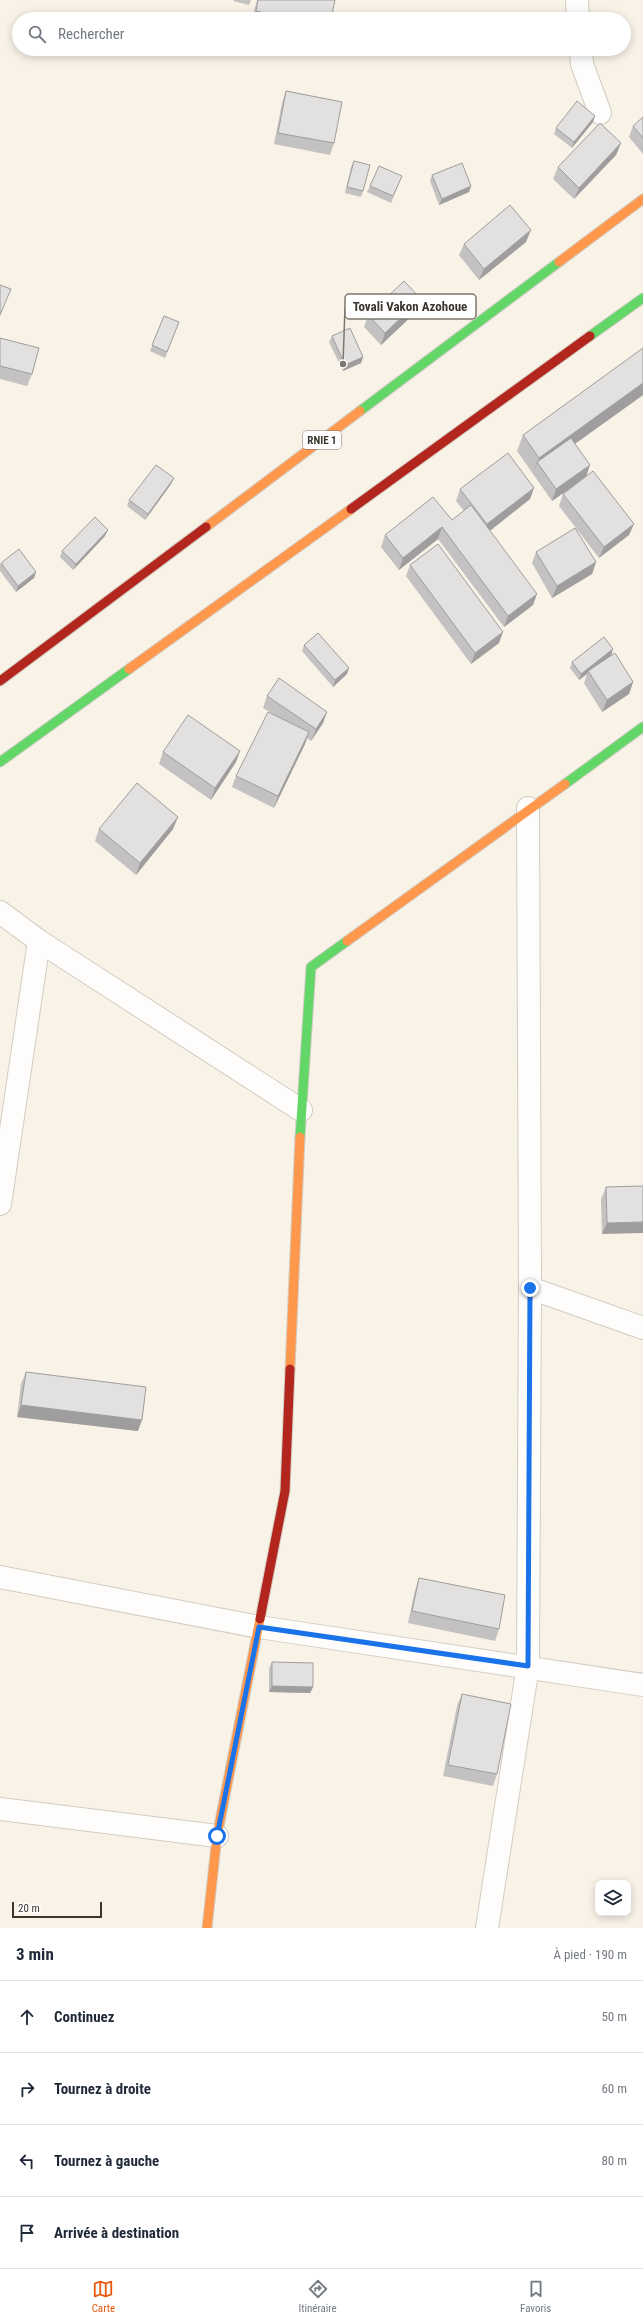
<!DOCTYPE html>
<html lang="fr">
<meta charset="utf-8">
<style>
:root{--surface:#fff;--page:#f2f2f3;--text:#1f2937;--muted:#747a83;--line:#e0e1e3;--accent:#ea580c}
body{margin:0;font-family:"Roboto Condensed",sans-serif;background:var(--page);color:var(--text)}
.controls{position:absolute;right:12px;bottom:12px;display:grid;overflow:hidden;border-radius:8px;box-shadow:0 2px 10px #0003}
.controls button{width:36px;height:36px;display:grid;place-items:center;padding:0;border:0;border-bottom:1px solid var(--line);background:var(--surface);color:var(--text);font:20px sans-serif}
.scale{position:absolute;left:12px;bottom:10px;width:90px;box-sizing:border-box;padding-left:4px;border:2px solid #3b352d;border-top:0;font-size:11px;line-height:14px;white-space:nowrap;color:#3b352d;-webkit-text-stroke:3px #fff;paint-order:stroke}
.stop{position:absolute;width:12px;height:12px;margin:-9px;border:3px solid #1a73e8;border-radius:50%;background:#fff}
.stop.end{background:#1a73e8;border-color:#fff;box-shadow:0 1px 4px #0008}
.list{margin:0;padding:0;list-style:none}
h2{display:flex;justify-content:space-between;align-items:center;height:52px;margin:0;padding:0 16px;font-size:17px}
h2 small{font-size:13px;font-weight:400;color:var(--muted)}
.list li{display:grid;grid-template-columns:26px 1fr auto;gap:12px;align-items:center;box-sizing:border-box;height:72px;padding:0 16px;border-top:1px solid var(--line)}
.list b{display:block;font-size:15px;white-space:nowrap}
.list em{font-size:13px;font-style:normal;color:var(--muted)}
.icon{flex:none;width:22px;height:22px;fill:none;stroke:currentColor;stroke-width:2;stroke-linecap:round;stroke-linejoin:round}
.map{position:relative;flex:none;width:643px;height:1928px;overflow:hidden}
.search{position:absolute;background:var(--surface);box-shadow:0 2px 10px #0003;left:12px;right:12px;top:12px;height:44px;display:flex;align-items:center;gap:10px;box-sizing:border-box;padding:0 14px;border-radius:22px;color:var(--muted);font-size:15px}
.sheet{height:340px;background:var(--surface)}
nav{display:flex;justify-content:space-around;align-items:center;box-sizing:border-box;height:56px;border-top:1px solid var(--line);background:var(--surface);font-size:11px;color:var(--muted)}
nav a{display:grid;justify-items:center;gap:2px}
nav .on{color:var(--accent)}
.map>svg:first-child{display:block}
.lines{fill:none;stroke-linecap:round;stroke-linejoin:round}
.street-casing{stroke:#d2cdc4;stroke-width:24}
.fast-casing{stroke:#d2cdc4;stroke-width:11}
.slow-casing{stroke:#d2cdc4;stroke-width:11}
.jam-casing{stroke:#d2cdc4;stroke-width:11}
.street{stroke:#fefdfb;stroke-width:22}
.fast{stroke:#63d668;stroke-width:9}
.slow{stroke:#ff974d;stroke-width:9}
.jam{stroke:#b3261e;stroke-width:9}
.wall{fill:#c3c1c1}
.shaded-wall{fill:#9f9d9d}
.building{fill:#e3e0e0;stroke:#9f9d9d}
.route{stroke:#1a73e8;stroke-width:5}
.labels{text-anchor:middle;stroke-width:4;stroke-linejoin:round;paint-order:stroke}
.shield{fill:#fff;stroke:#76726c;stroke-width:1}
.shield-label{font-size:11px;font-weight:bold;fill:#3b352d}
.leader{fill:none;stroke:#7d776e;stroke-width:1.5}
.callout-dot{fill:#7d776e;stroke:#fff;stroke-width:1.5}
.callout{fill:#fff;stroke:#7d776e;stroke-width:1.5}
.callout-label{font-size:13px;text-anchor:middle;font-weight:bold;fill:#3b352d}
</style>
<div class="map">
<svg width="643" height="1928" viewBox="0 0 643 1928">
<rect width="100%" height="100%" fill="#f8f2e7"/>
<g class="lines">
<defs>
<path id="street" d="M577 0 578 19
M581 49 582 64 600 113
M0 912 39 941 301 1110
M0 1204 39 941
M530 1288 643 1328
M0 1577 259 1627 643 1685
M0 1809 217 1836
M487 1928 528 1666 530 1288 528 808"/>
<path id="fast" d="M590 336 643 298
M360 411 559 262
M0 762 129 669
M565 784 643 727
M300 1137 311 967 347 941"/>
<path id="slow" d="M559 262 643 199
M206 527 360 411
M129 669 351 509
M347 941 565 784
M290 1369 300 1137
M207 1928 217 1836 260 1619"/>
<path id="jam" d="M351 509 590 336
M0 681 206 527
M260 1619 285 1491 290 1369"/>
</defs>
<!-- street casing -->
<use href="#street" class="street-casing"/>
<!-- fast casing -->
<use href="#fast" class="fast-casing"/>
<!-- slow casing -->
<use href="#slow" class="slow-casing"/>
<!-- jam casing -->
<use href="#jam" class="jam-casing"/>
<!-- street -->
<use href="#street" class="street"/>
<!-- fast -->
<use href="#fast" class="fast"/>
<!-- slow -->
<use href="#slow" class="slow"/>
<!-- jam -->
<use href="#jam" class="jam"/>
</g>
<!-- wall -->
<path class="wall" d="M234 0H251L249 5 233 1Z
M257 0H335L331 19H252Z
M286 91 334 143 330 155 274 144 282 103Z
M595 116 593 122 572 148 554 134 556 128Z
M643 117V154L629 137 633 126Z
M621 143 616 155 574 199 553 179 558 167Z
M354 161 363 191 361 197 345 193 351 167Z
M432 175 471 186 469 192 439 205 430 181Z
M402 176 391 203 367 192 370 186Z
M526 242 479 280 459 255 464 244Z
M417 311 381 345 364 327 368 315Z
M164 316 179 322 165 358 150 351Z
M332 336 363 357 361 363 343 371 329 342Z
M0 338 32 374 27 386 0 379Z
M643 395 575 444 586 477 552 501 517 451 523 435Z
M174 478 171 484 145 520 127 506 129 500Z
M534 488 530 499 490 531 533 605 504 627 438 539 399 570 381 547 385 535 452 520 464 511 456 501 460 489Z
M563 494 629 535 599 558 559 506Z
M105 536 73 570 60 557 62 551Z
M536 552 596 562 592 574 552 598 532 563Z
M1 563 36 572 34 578 16 592 0 571V565Z
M410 565 499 643 471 664 406 576Z
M304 645 347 674 333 687 302 651Z
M611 656 607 658 633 682 629 694 602 712 584 683 587 674 579 680 570 668 572 662Z
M267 696 327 712 323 723 311 741 307 738 305 744 274 808 232 787 236 776 273 714 263 708Z
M163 752 236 762 211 800 159 764Z
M99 829H173L136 875 95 841Z
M643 1186 602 1234 601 1199 606 1187Z
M26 1372 138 1431 17 1417 21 1384Z
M419 1578 499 1629 495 1641 408 1623 415 1590Z
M272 1662 313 1687 310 1693 269 1692V1668Z
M462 1694 497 1774 493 1786 443 1776 457 1706Z"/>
<!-- shaded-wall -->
<path class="shaded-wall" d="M595 116 593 122 572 148 574 142Z
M621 143 616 155 574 199 579 188Z
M471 186 469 192 439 205 442 199Z
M531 230 526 242 479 280 484 269Z
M421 299 417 311 381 345 385 333Z
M363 357 361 363 343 371 345 365Z
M643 383V395L541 468 537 462 533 474 539 458Z
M590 465 586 477 552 501 556 489Z
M174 478 171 484 145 520 148 514Z
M534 488 530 499 483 536 487 524Z
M634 524 629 535 599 558 604 547Z
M442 527 438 539 399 570 403 558Z
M108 530 105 536 73 570 76 564Z
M596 562 592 574 552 598 557 586Z
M36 572 34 578 16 592 18 586Z
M537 594 533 605 504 627 508 616Z
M503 632 499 643 471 664 475 653Z
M613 649 611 656 589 673 588 671 587 674 579 680 581 674Z
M349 668 347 674 333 687 335 680Z
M633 682 629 694 602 712 607 700Z
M327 712 323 723 311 741 316 729Z
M309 732 305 744 274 808 278 796Z
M240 751 236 762 211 800 215 788Z
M178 817 173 829 136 875 140 863Z
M643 1222V1233L602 1234 607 1223Z
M21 1405 142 1420 138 1431 17 1417Z
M272 1686 313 1687 310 1693 269 1692Z"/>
<!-- building -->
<path class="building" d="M258 0H335L331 19H292L256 11Z
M286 91 342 102 334 143 278 133Z
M577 101 595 116 574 142 556 128Z
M643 117V138L633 126Z
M600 123 621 143 579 188 558 167Z
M354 161 370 165 363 191 347 187Z
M462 163 471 186 442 199 432 175Z
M379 166 402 176 393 196 370 186Z
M510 205 531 230 484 269 464 244Z
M404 281 421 299 385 333 368 315Z
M0 285 11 289 0 315Z
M164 316 179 322 167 352 152 345Z
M350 328 363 357 345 365 332 336Z
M0 338 39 348 32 374 0 366Z
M643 348V383L539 458 523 435Z
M571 438 590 465 556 489 537 462Z
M508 453 534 488 487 524 460 489Z
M156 465 174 478 148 514 129 500Z
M593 471 634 524 604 547 563 494Z
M433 497 452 520 471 505 537 594 508 616 442 527 403 558 385 535Z
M95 517 108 530 76 564 62 551Z
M575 528 596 562 557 586 536 552Z
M438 544 503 632 475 653 410 565Z
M19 549 36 572 18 586 1 563Z
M318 633 349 668 335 680 304 645Z
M604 637 613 649 581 674 572 662Z
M615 653 633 682 607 700 588 671Z
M279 678 327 712 316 729 267 696Z
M268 712 309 732 278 796 236 776Z
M188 715 240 751 215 788 163 752Z
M137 783 178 817 140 863 99 829Z
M643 1186V1222L607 1223 606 1187Z
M26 1372 146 1387 142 1420 21 1405Z
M419 1578 505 1595 499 1629 412 1611Z
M272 1662 313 1663V1687L272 1686Z
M462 1694 511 1704 497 1774 448 1765Z"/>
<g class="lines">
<!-- route -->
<path class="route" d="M217 1836 259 1627 528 1666 530 1288"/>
</g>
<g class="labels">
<!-- shield labels -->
<rect class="shield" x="303" y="431" width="38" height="18" rx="3"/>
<g class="shield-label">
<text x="322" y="444">RNIE 1</text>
</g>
</g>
<!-- callouts -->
<path class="leader" d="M343 364L345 307"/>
<circle class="callout-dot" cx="343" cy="364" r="4"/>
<rect class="callout" x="345" y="294" width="131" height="25" rx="4"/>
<g class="callout-label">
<text x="410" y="311">Tovali Vakon Azohoue</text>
</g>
</svg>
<div class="controls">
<button><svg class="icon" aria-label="layers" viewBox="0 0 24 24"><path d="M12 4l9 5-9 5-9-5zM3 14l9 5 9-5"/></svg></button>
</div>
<div class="scale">20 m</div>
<div class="stop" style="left:217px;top:1836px"></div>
<div class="stop end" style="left:530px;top:1288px"></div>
<div class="search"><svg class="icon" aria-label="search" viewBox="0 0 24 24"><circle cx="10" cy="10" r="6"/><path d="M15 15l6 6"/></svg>Rechercher</div>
</div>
<section class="sheet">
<h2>3 min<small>À pied · 190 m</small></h2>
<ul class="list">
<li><svg class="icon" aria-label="ahead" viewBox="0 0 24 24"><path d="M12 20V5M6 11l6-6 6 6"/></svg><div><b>Continuez</b></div><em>50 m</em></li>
<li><svg class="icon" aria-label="right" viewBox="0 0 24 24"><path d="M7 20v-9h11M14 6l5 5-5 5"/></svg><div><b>Tournez à droite</b></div><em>60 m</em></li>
<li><svg class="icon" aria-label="left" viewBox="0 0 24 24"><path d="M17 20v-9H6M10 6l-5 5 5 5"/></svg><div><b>Tournez à gauche</b></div><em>80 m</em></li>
<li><svg class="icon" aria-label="arrive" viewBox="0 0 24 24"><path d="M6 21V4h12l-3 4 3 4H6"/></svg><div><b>Arrivée à destination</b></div></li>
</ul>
</section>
<nav>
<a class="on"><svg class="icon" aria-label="map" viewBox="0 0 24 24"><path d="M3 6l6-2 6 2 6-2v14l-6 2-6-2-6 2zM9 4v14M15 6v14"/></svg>Carte</a>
<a><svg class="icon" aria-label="directions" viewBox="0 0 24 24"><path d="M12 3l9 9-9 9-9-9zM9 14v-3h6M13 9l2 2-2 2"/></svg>Itinéraire</a>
<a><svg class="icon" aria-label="saved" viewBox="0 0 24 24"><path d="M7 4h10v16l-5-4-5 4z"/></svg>Favoris</a>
</nav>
